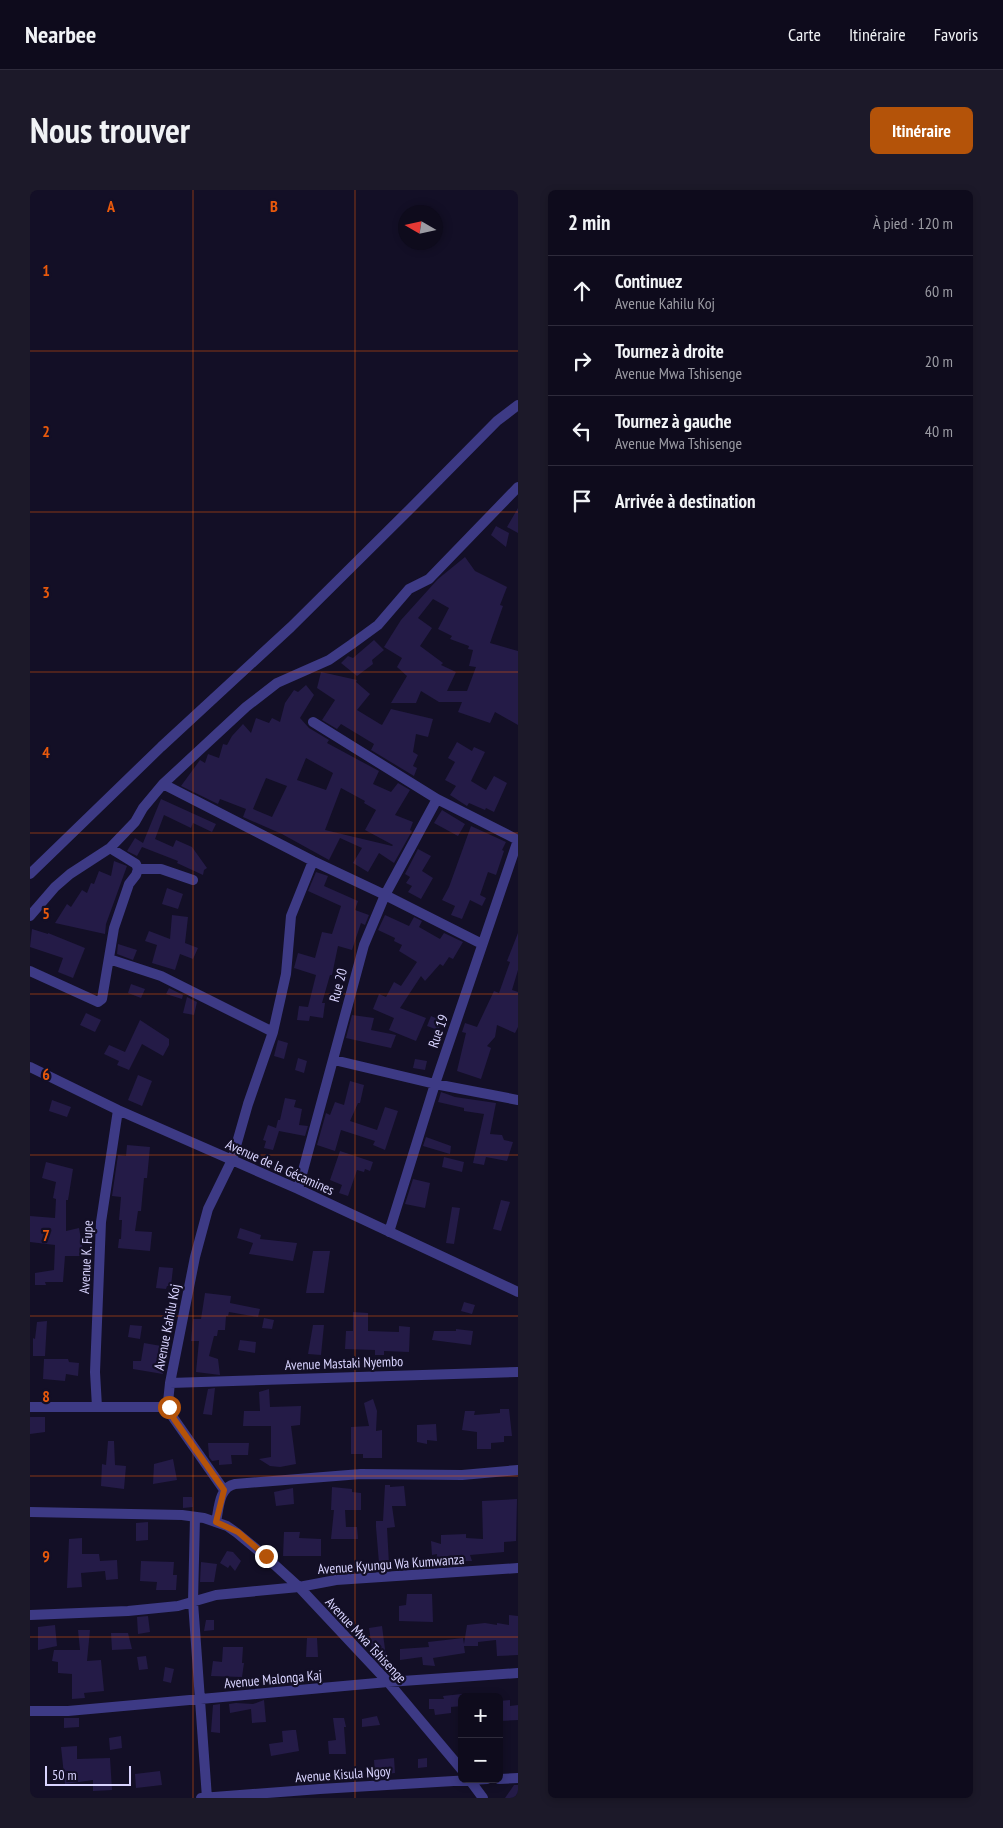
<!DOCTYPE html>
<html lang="fr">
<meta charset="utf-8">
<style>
:root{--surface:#0e0b1c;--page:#1c1929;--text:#f1f3f6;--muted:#9b9ba3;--line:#2e2b3b;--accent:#b45309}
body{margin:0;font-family:"PT Sans Narrow",sans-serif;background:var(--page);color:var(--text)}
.controls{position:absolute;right:15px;bottom:15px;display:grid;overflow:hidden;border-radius:8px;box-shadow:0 2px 8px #0003}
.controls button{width:45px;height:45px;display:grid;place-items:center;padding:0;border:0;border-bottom:1px solid var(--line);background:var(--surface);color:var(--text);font:25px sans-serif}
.compass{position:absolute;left:368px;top:15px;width:45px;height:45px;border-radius:50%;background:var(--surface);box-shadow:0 2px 8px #0003;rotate:279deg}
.scale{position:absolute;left:15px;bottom:12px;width:86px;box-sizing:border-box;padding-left:5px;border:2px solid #d9d4ff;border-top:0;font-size:14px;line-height:18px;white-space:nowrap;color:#d9d4ff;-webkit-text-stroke:4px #130f26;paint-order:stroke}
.stop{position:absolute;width:15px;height:15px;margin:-11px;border:4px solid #b45309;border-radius:50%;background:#fff}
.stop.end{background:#b45309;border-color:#fff;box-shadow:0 1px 5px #0008}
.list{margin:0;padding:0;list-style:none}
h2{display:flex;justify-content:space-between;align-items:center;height:65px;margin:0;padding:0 20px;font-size:21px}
h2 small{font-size:16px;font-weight:400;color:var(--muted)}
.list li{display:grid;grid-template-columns:32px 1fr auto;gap:15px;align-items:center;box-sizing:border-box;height:70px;padding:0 20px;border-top:1px solid var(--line)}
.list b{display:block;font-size:19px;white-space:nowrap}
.list p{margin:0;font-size:16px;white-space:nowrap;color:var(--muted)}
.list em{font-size:16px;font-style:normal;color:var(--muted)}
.icon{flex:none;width:28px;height:28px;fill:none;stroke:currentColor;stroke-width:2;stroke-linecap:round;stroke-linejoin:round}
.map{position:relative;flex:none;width:488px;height:1608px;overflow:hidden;border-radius:8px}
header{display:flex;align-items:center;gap:30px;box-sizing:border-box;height:70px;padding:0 25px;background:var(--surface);border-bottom:1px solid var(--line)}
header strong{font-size:24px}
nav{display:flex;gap:28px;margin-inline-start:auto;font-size:18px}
.intro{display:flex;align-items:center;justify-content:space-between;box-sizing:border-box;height:120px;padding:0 30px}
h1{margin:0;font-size:35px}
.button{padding:12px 22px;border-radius:8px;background:var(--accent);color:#fff;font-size:18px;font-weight:700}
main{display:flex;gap:30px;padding:0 30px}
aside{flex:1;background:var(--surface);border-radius:8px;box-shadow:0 2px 8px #0003}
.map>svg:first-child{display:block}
.building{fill:#241b47;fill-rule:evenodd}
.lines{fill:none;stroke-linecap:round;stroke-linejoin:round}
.street{stroke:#3d3a85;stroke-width:10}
.route{stroke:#b45309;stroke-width:6}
.grid{fill:none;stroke:#e8590c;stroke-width:1;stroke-opacity:0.55}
.labels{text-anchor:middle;stroke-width:4.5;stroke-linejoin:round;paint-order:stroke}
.street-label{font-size:14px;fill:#d9d4ff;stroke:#130f26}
.grid-label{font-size:16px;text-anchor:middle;font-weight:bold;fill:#e8590c;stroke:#130f26;stroke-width:4.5;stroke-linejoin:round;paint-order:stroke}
</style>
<header>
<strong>Nearbee</strong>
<nav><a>Carte</a><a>Itinéraire</a><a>Favoris</a></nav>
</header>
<div class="intro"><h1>Nous trouver</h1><a class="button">Itinéraire</a></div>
<main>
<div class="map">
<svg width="488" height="1608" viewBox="0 0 488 1608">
<rect width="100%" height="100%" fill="#130f26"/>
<!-- building -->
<path class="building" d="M488 318V343L477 337Z
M466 336 479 343 476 357 461 345Z
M435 367 445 381 477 397 470 415 473 416 460 453 488 461V535L465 522 460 533 428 522 432 512H409L391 501 386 513H361L377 486 367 477 372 468 354 457 371 430 408 389ZM403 409 419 418 408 439 422 446 420 449 439 456 438 459 443 460 439 476 446 477 437 501H417L426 482 411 475 413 473 390 456 402 438 388 428Z
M344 450 354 460 342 470 343 474 327 486 311 473 318 466 323 468Z
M291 482 327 490 326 492 340 504 327 520 350 534 352 535 361 519 403 529 398 547 386 544 383 562 388 565 383 576 387 578 384 586 341 560 344 554 311 534 307 539 292 530 305 510 287 498Z
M276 495 284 505 270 528 279 538 299 550 297 553 349 581 343 594 361 602 368 593 380 600 365 625 383 632 380 640 382 641 364 673 349 663 338 682 323 673 332 658 310 648 299 670 252 644 213 627 216 619 190 609 188 614 151 596 170 570 175 573 178 564 189 568 193 554 197 555 202 546 213 534 221 543 226 528 239 533 242 528 250 532 255 513 264 500 268 502ZM276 568 303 583 296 600 267 590ZM236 588 257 596 242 627 223 619ZM311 598 335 611 334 613 346 620 335 640 363 655 362 656 295 640Z
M427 552 442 561 444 557 455 562 441 591 456 600 464 586 477 593 464 622 456 618 455 620 439 613 437 616 420 605 426 596 415 590 425 572 418 568Z
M131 609 186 634 182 642 163 633 161 638 134 625 125 649 143 657 146 650 162 657 177 678 174 680 173 685 147 673 148 671 112 657 107 666 97 661 105 648 113 653Z
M412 620 435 634 428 646 404 633Z
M441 636 476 652 472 660 474 661 466 685 458 682 450 705 456 708 452 716 440 710 432 729 421 725 425 716 412 710 419 697Z
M388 659 401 666 392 681 403 688 391 709 378 702 382 696 376 693 380 687 375 684Z
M84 671 97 676 76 734 75 744 25 733 37 714 41 717 52 700 57 703 61 693 64 694 69 681 81 686Z
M286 682 298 686 294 696 328 711 325 720 339 725 335 735 331 733 322 760 308 756 302 785H300L292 813H295L293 828 280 826 279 831 267 830 269 816 278 817 286 785 264 778 268 763 285 768 292 742 302 744 311 716 278 701Z
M137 698 153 704 148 719 132 714Z
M142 725 158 727 155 753 168 758 163 769 150 764 145 780 122 773 127 755 115 751 119 741 140 749Z
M355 725 379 736 384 727 392 731 389 737 410 749 414 743 433 752 423 769 419 767 413 776 410 774 395 791 391 786 370 818 396 828 386 851 359 840 364 828 343 819 349 804 356 807 364 792 371 796 387 772 369 761 372 755 364 751 365 748 348 740Z
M2 739 18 744V743L55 758 43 788 28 782 33 768 0 757Z
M488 743V780L482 800 488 802V837L485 843 467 835 465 847 457 856 461 858 451 889 427 881 436 843 432 842 435 833 447 837 464 801 469 803 480 772 477 771Z
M88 754 107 760 103 770 87 764Z
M101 794 115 799 111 808 98 803Z
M139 798 153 805 152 809 136 804Z
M157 807 167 812 164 825 153 823Z
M56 823 71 830 65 842 50 835Z
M322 825 344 828 341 840 366 845 361 858 316 848Z
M401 826 412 831 408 840 397 836Z
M110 830 139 849V855L133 866 112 854 99 880 87 875 89 871 74 864 79 855 95 862Z
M248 850 258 853 254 869 244 866Z
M268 868 277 871 274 883 265 880Z
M385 869 397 871 395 880 383 878Z
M108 885 122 891 112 916 98 910Z
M320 891 334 895 330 913H328L320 931 347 940 355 917 368 921 355 960 343 955 345 951 311 940 305 961 287 955 296 923 300 925 305 912 314 915Z
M411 902 425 907 466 913 460 944 472 945 474 950 483 952 477 971 456 967 454 975 443 973 454 924 434 921V918L408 912Z
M255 908 266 910 264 917 272 919 269 935 278 936 275 946 249 941 243 960 234 958 236 951 233 950 238 935 246 938 248 930H250Z
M22 910 41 917 37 927 19 921Z
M396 947 421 956 420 964 393 956Z
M97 955 120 957 117 988H114L111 1021H108L105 1041 122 1042 120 1061 88 1058 89 1049H91L92 1030H89L91 1007 82 1006 88 965 96 966Z
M310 961 343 972 340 981 335 979 334 982 327 980 318 1006 309 1003 312 995 300 990Z
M414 967 434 972 432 982 412 977Z
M16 972 43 979 38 1010H36V1041L49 1038 54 1066H35L33 1092H15L16 1095H5V1083L24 1080 25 1055 0 1052V1026L25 1028 26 1009 23 1008 26 992 12 988Z
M383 989 400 993 395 1018 375 1014Z
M471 1010 480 1012 471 1041 463 1039Z
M422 1017 430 1018 424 1054 416 1053Z
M210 1038 231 1045 230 1049 267 1053 263 1071 219 1064 223 1053 207 1048Z
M283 1061H300L294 1103H276Z
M129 1077 143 1078 141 1096H137L136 1099 126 1098Z
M175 1103 201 1106 200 1113 230 1119 228 1127 199 1122 198 1126H196L195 1140H188L187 1146H184L179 1166 188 1169 190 1185 166 1182 169 1151H161L163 1129H171Z
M434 1112 445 1115 442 1124 431 1121Z
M323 1122 338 1123V1141L369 1142V1136L380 1137 379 1162 354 1161V1165H345V1160L315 1159 316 1141H323Z
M234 1128 244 1130 242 1139 232 1138Z
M17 1131 15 1166H3V1148L5 1149 7 1132Z
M100 1135 112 1136 110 1149 98 1147Z
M283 1135H294L291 1165 278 1164Z
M426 1139 443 1141 441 1155 402 1150 404 1141H426Z
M210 1150 226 1152 225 1163 208 1160Z
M114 1153 137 1157 133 1184 103 1179V1171H111Z
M14 1169H38L39 1172 49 1173 48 1186 36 1184 35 1191 13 1189Z
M185 1198 182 1225 173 1224 178 1199Z
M239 1199 240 1217 271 1216 270 1235 261 1236 266 1274 250 1277 240 1276 229 1269 241 1267V1236H213L214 1221H230L229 1202Z
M343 1209 347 1221 346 1241 352 1240V1268H333V1264H321V1237L339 1236 334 1213Z
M470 1219H479L482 1246H474V1252L461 1253V1259H447V1242L432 1240 435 1221H445L444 1225 470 1223Z
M0 1227H15V1242L0 1244Z
M406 1234 407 1251 397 1250V1254L387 1252V1235Z
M78 1251H84L85 1275 96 1276 94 1299 71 1296 72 1274 76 1275Z
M178 1253H219L218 1265H201L202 1274 189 1275V1270L182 1271 179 1267Z
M143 1269 147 1290 123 1294 124 1274Z
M355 1295H360V1297L374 1296 376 1316H362L365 1337 357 1338 359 1374 349 1373 346 1337V1331H353Z
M302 1297 322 1299V1302L331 1303V1320H315L316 1337H327L328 1349H301L304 1320H301Z
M263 1298 264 1314 246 1316 244 1302Z
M153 1307H162L163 1317 153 1318Z
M487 1309 486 1351 474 1352V1362L440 1365 442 1371H406L407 1364 402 1365 401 1351 411 1354V1345L436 1344V1348L453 1349 452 1311Z
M118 1332V1350L106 1351V1333Z
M254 1342H270L269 1348 291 1349V1366H253Z
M52 1348V1364H69L70 1371 87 1370 88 1389 76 1390 75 1381 51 1383 52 1397 37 1398 39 1349Z
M197 1361 203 1362 211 1371 205 1381 200 1375 198 1378 190 1373Z
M111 1371 144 1372 143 1385H147L146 1400H126L127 1392 110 1391Z
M171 1372 187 1374 184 1392H170Z
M377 1404H402L403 1432 369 1431V1416L376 1415Z
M479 1425 488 1426V1465L467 1466 466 1450 448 1452V1456H434L435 1463 403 1468 405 1476 393 1475 392 1467 370 1470V1459L399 1457 398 1452 433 1448 434 1454 437 1435 455 1433 467 1435V1433L479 1435Z
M118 1426 120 1442 108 1444 107 1427Z
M176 1430H184V1440L174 1441Z
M25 1435 27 1456 8 1460V1437Z
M352 1436 356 1467 345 1468 343 1466 339 1438Z
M48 1440H60L57 1471 71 1470 74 1501 54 1503 55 1508 42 1509V1484L28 1483V1472L22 1471 24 1460H50Z
M81 1443H98L102 1459 82 1460Z
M277 1448H287L288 1467H276Z
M193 1457H213L212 1473H214L212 1487 181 1486 183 1471 192 1472Z
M116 1466 118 1479 109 1480 107 1467Z
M135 1477 144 1479 141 1493 133 1491Z
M432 1504V1516L421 1517V1523L405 1525 404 1519H399V1509H414L413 1506Z
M234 1510 236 1532 222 1533 221 1519 200 1523 199 1514 206 1513 223 1514Z
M480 1510V1516L488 1515V1530L469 1531V1511Z
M190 1514V1543L181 1542 183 1515Z
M347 1526 350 1535 332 1537V1529Z
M34 1528H49V1537L34 1538Z
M303 1528H314L316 1537H314L316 1564H299L298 1551 306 1550Z
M262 1540H266L269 1561 241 1566 239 1554 253 1552 252 1541Z
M91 1546 92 1558 80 1560 79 1548Z
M47 1556V1569L80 1568 82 1600 63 1601V1590L35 1594 31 1557Z
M364 1568 365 1583 345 1585 344 1570Z
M397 1568V1577L388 1578V1569Z
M130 1581 132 1595 106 1598 105 1584Z
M484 1595H488V1608H475Z"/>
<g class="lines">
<!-- street -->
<path class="street" d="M283 532 407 609 488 650
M133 594 283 671 355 705 452 754
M108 679H131L163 690
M0 684 131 557 261 437 379 320 467 231 488 215
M0 726 25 697 40 684 80 658 105 632 113 618 133 594 216 517 247 493 299 470 322 454 348 435 379 399 399 389 488 297
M79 769 131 786 243 842
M0 781 68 812 72 809 84 738 99 694 106 685 108 679 106 674 80 658
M304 870 405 894 488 910
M0 877 88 920 268 999 488 1102
M268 999 334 755 355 705 407 609
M359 1042 405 894 488 650
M140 1193 488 1182
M0 1217H139
M67 1217 65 1182 71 1032 88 920
M194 1300 142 1226 138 1212 140 1193 165 1067 178 1019 202 970 218 914 243 842 256 784 261 726 283 671
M0 1322 152 1325 174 1328 197 1336 207 1343 236 1367 269 1397 358 1492 432 1580
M165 1327 163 1412 177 1608
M186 1332C189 1318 189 1297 205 1294L331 1284 432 1285 488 1280
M0 1425 98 1421 148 1416 186 1405 269 1397 306 1390 488 1378
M0 1521H38L358 1492 488 1483
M439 1589 453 1608
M469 1589 488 1588
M171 1608 290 1599 457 1589"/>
</g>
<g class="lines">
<!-- route -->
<path class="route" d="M139 1217 144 1229 194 1300 186 1332 208 1342 236 1366"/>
</g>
<!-- grid -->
<path class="grid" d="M163 0V1608M325 0V1608M0 161H488M0 322H488M0 482H488M0 643H488M0 804H488M0 965H488M0 1126H488M0 1286H488M0 1447H488"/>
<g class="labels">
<!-- street labels -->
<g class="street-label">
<text transform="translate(308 795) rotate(-75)" y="5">Rue 20</text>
<text transform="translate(408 841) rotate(-71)" y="5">Rue 19</text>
<text transform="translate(250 977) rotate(24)" y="5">Avenue de la Gécamines</text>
<text transform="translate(56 1067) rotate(-87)" y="5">Avenue K. Fupe</text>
<text transform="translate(137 1137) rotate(-79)" y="5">Avenue Kahilu Koj</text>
<text transform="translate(314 1173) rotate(-2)" y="5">Avenue Mastaki Nyembo</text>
<text transform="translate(361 1374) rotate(-4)" y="5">Avenue Kyungu Wa Kumwanza</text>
<text transform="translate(336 1450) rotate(47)" y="5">Avenue Mwa Tshisenge</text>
<text transform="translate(243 1489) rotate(-5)" y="5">Avenue Malonga Kaj</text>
<text transform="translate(313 1584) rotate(-4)" y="5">Avenue Kisula Ngoy</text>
</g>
</g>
<g class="grid-label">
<text x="81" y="22">A</text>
<text x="244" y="22">B</text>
<text x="16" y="86">1</text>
<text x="16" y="247">2</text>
<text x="16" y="408">3</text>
<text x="16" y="568">4</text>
<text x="16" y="729">5</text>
<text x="16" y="890">6</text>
<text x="16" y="1051">7</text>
<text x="16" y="1212">8</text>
<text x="16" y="1372">9</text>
</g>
</svg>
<div class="controls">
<button>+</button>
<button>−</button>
</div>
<svg class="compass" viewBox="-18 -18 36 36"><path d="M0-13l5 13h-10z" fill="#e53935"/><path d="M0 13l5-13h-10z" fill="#9b9ba3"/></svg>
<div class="scale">50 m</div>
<div class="stop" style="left:139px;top:1217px"></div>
<div class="stop end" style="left:236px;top:1366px"></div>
</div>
<aside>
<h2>2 min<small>À pied · 120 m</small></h2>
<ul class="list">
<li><svg class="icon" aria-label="ahead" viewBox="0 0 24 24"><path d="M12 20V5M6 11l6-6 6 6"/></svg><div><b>Continuez</b><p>Avenue Kahilu Koj</p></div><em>60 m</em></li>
<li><svg class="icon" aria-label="right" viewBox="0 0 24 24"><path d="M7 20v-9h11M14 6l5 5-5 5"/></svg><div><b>Tournez à droite</b><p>Avenue Mwa Tshisenge</p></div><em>20 m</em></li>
<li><svg class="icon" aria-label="left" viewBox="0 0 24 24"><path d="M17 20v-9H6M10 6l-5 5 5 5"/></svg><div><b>Tournez à gauche</b><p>Avenue Mwa Tshisenge</p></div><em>40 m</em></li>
<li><svg class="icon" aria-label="arrive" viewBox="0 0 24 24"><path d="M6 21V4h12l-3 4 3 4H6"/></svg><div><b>Arrivée à destination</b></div></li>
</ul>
</aside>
</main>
